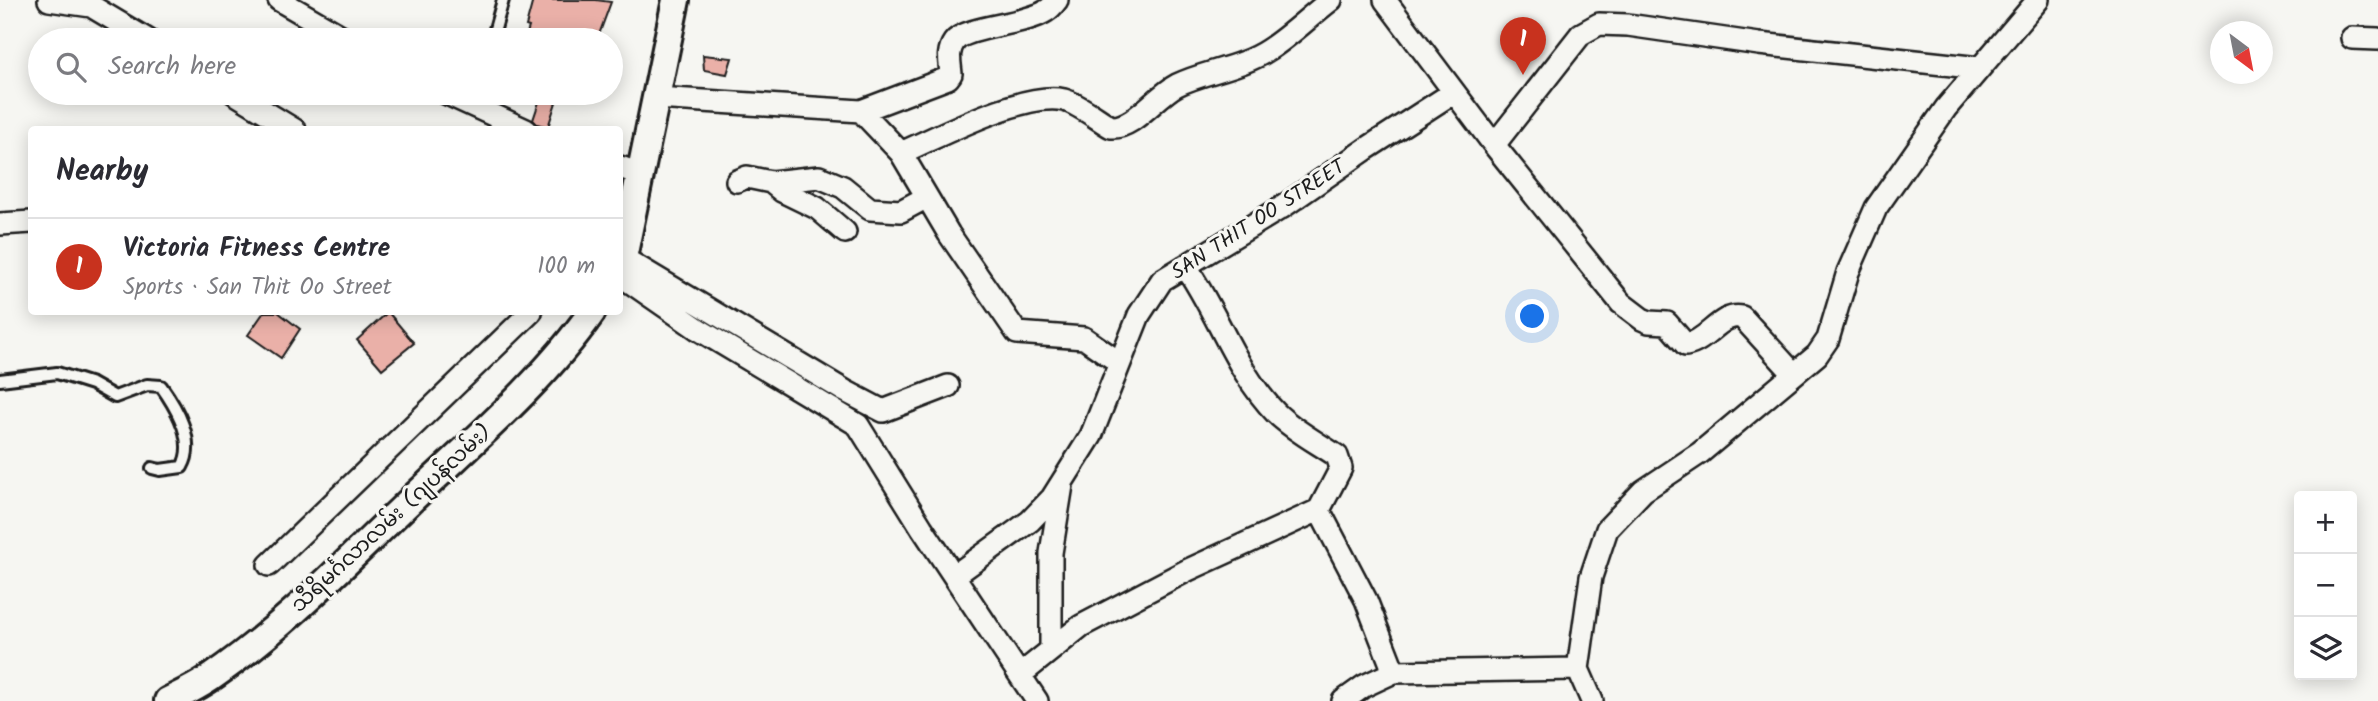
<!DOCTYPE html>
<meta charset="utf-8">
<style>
:root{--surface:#fff;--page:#f2f2f3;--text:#2b2b33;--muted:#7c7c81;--line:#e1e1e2;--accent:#c8321e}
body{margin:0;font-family:Kalam,"Noto Sans Myanmar",sans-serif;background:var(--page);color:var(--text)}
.controls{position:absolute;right:21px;bottom:21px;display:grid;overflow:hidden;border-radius:7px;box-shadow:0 4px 18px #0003}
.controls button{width:63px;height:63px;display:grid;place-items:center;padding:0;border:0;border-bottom:2px solid var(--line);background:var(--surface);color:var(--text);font:35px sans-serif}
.compass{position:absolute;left:2210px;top:21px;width:63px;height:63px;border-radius:50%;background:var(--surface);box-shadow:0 4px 18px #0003;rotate:148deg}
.you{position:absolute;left:1533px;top:317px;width:24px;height:24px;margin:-18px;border:5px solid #fff;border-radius:50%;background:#1a73e8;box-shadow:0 0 0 10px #1a73e833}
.badge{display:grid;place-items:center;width:46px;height:46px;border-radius:50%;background:var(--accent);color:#fff;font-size:23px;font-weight:700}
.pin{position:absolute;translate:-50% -58px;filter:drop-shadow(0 2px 4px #0008)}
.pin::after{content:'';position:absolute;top:37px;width:24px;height:21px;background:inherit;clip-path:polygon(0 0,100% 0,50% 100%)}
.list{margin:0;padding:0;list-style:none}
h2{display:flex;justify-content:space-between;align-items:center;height:91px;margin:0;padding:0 28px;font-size:30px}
h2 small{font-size:23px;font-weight:400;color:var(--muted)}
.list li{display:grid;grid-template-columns:46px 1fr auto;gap:21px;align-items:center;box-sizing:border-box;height:98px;padding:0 28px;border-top:2px solid var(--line)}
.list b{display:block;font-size:26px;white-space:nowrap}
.list p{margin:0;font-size:23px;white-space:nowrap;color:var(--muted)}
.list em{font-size:23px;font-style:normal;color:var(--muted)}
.icon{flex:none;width:38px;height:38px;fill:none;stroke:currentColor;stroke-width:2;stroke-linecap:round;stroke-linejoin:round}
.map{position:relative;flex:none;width:2378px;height:701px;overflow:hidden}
.search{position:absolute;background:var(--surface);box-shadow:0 4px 18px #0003;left:28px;top:28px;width:595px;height:77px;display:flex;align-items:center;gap:18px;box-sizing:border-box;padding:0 24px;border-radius:38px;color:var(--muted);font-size:26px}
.panel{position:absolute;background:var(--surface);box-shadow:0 4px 18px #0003;left:28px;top:126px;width:595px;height:189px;border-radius:7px}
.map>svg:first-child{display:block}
.building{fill:#eab0a8;stroke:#1c1c1c;stroke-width:2}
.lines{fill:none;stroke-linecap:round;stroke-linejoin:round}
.service-casing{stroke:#1c1c1c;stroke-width:16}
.minor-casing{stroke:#1c1c1c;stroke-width:26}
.tertiary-casing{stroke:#1c1c1c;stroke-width:32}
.service{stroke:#f6f6f2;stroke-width:10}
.minor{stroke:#f6f6f2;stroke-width:21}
.tertiary{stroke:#f6f6f2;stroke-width:26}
.labels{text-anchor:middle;stroke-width:6;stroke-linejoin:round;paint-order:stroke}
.street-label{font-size:21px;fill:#1c1c1c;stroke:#f6f6f2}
</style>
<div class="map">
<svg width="2378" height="701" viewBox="0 0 2378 701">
<rect width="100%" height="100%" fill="#f6f6f2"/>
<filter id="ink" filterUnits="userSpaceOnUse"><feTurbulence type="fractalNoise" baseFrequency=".0143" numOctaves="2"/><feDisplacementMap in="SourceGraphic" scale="14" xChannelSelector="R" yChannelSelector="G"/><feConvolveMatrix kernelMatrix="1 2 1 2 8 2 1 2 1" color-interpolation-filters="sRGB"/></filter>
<g filter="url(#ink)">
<!-- building -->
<path class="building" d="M533 0H596L611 2 597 40H574L556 35 555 40H525L529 27 526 26Z
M703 55 732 58 727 74 704 70Z
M542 93H559L548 127 537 124 533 120Z
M264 312H278L300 329 281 358 248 335Z
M388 312 414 343 382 369 357 340Z"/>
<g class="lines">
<defs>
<path id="service" d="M492 40 503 0
M0 380 57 373 92 384 115 397 147 385 161 386C176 407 197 441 182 467L160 470 152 468"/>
<path id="minor" d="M49 0 91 6 148 40
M279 0 348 40
M1385 0 1494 145 1621 303 1642 319 1649 322 1667 323 1686 345C1707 342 1721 312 1742 317L1794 374
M2352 38 2378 39
M234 93 295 130
M445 93 526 130
M656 98 861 111 948 78 951 74C950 62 947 52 954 42 965 26 1026 25 1046 11 1050 9 1054 4 1057 0
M861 111 901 153C940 136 1024 91 1064 100 1079 104 1097 119 1111 127 1133 129 1156 96 1177 85 1206 71 1241 68 1268 50 1290 36 1310 16 1331 0
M1494 145 1581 34 1599 24 1628 25 1759 44 1980 68
M901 153 949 234 1017 333 1084 338 1120 363
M620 167 640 174
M737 181 747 177 771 182 819 177 843 187 870 209 901 211 927 197
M771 182 782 191 817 208 845 232
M0 224 32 222
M623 258 845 391 883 411 948 386
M620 275 698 329 858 425 922 528 1037 701
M1319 510 1366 600 1394 672
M269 565 531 312
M954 576 1030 521 1052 498 1091 436 1139 315 1162 280 1281 208 1366 149 1454 92
M1051 650V553L1062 485
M1020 675 1081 626 1188 570 1319 510 1341 468 1337 456C1318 443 1293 430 1276 413 1235 371 1218 313 1185 266
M1343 701 1364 686 1394 672 1578 669
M1592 701 1578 669 1591 577 1607 529 1643 491 1700 453 1817 355 1828 339 1848 272 1876 208 1946 108 2038 0"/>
<path id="tertiary" d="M620 264 623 258 676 0
M168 701C182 694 197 687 210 678 283 628 345 563 409 502 472 442 542 383 592 312"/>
</defs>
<!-- service casing -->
<use href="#service" class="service-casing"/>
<!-- minor casing -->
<use href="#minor" class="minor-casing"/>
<!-- tertiary casing -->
<use href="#tertiary" class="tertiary-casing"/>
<!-- service -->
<use href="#service" class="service"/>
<!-- minor -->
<use href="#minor" class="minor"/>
<!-- tertiary -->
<use href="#tertiary" class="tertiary"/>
</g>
</g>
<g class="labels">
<!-- street labels -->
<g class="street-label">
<text transform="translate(1258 219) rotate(-33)" y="7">SAN THIT OO STREET</text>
<text transform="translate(391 518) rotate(-43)" y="7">သီရိမင်္ဂလာလမ်း (ဂျပန်လမ်း)</text>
</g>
</g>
</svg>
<div class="controls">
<button>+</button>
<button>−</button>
<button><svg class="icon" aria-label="layers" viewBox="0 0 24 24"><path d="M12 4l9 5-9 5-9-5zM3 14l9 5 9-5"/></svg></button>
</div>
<svg class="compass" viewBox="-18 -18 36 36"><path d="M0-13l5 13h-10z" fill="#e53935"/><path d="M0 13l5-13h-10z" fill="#7c7c81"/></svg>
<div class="you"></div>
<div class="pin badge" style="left:1523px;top:75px">1</div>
<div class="search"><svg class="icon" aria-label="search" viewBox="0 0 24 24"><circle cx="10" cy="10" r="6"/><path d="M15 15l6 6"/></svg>Search here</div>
<section class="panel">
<h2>Nearby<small></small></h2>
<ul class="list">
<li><span class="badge">1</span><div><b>Victoria Fitness Centre</b><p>Sports · San Thit Oo Street</p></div><em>100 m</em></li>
</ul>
</section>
</div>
